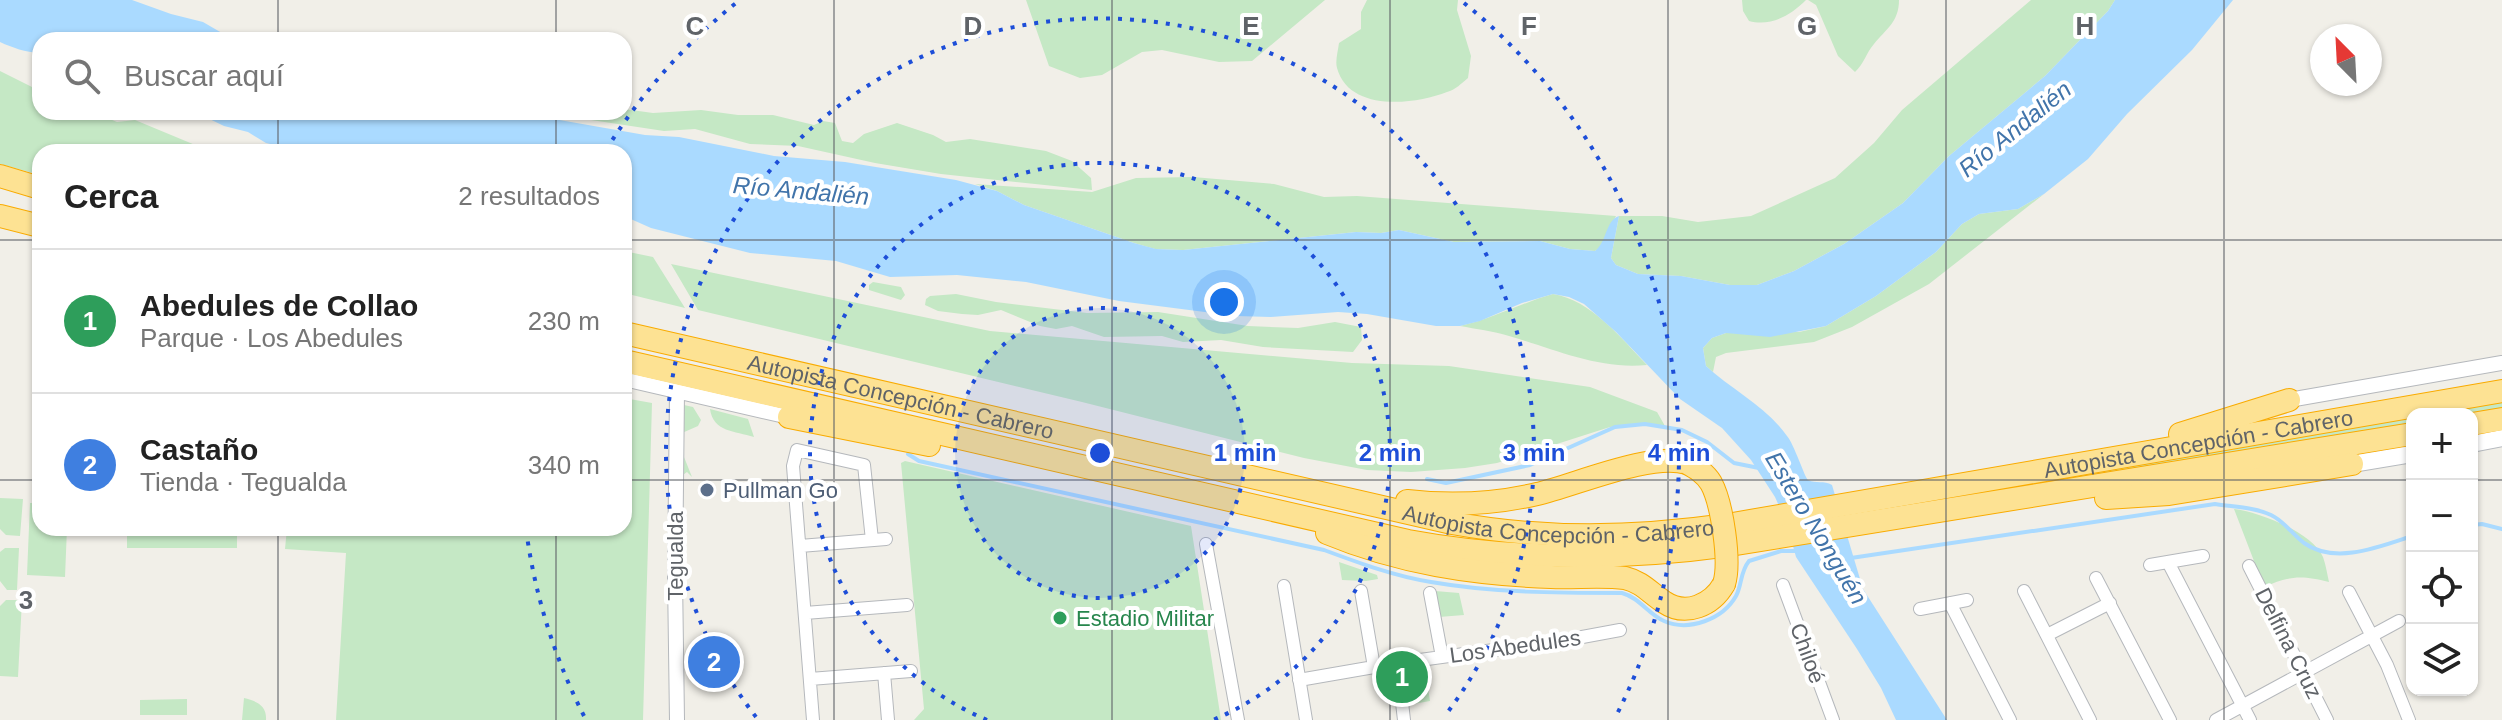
<!DOCTYPE html>
<html lang="es">
<meta charset="utf-8">
<style>
:root{--surface:#fff;--page:#f6f6f6;--text:#222;--muted:#767676;--line:#e0e0e0;--accent:#7c3aed}
body{margin:0;font-family:Helvetica,sans-serif;background:var(--page);color:var(--text)}
.controls{position:absolute;right:24px;bottom:24px;display:grid;overflow:hidden;border-radius:16px;box-shadow:0 2px 6px #0004}
.controls button{width:72px;height:72px;display:grid;place-items:center;padding:0;border:0;border-bottom:2px solid var(--line);background:var(--surface);color:var(--text);font:40px sans-serif}
.compass{position:absolute;left:2310px;top:24px;width:72px;height:72px;border-radius:50%;background:var(--surface);box-shadow:0 2px 6px #0004;rotate:336deg}
.you{position:absolute;left:1224px;top:302px;width:28px;height:28px;margin:-20px;border:6px solid #fff;border-radius:50%;background:#1a73e8;box-shadow:0 0 0 12px #1a73e833}
.badge{display:grid;place-items:center;width:52px;height:52px;border-radius:50%;background:var(--accent);color:#fff;font-size:26px;font-weight:700}
.pin{position:absolute;translate:-50% -50%;border:4px solid #fff;box-shadow:0 2px 8px #0006}
.list{margin:0;padding:0;list-style:none}
h2{display:flex;justify-content:space-between;align-items:center;height:104px;margin:0;padding:0 32px;font-size:34px}
h2 small{font-size:26px;font-weight:400;color:var(--muted)}
.list li{display:grid;grid-template-columns:52px 1fr auto;gap:24px;align-items:center;box-sizing:border-box;height:144px;padding:0 32px;border-top:2px solid var(--line)}
.list b{display:block;font-size:30px;white-space:nowrap}
.list p{margin:0;font-size:26px;white-space:nowrap;color:var(--muted)}
.list em{font-size:26px;font-style:normal;color:var(--muted)}
.icon{flex:none;width:44px;height:44px;fill:none;stroke:currentColor;stroke-width:2;stroke-linecap:round;stroke-linejoin:round}
.map{position:relative;flex:none;width:2502px;height:720px;overflow:hidden}
.search{position:absolute;background:var(--surface);box-shadow:0 2px 6px #0004;left:32px;top:32px;width:600px;height:88px;display:flex;align-items:center;gap:20px;box-sizing:border-box;padding:0 28px;border-radius:24px;color:var(--muted);font-size:30px}
.panel{position:absolute;background:var(--surface);box-shadow:0 2px 6px #0004;left:32px;top:144px;width:600px;height:392px;border-radius:24px}
.map>svg:first-child{display:block}
.green{fill:#c5e8c5}
.water{fill:#aadaff}
.lines{fill:none;stroke-linecap:round;stroke-linejoin:round}
.stream{stroke:#aadaff;stroke-width:4}
.minor-casing{stroke:#b5b8bc;stroke-width:14}
.tertiary-casing{stroke:#b5b8bc;stroke-width:16}
.secondary-casing{stroke:#b6babf;stroke-width:18}
.motorway-casing{stroke:#f9ab00;stroke-width:24}
.minor{stroke:#fff;stroke-width:12}
.tertiary{stroke:#fff;stroke-width:14}
.secondary{stroke:#fff;stroke-width:16}
.motorway{stroke:#fde293;stroke-width:22}
.motorway-bridge-casing{stroke:#f9ab00;stroke-width:24;stroke-linecap:butt}
.motorway-bridge{stroke:#fde293;stroke-width:22}
.grid{fill:none;stroke:#5f6368;stroke-width:2;stroke-opacity:0.55}
.ring{fill:none;stroke:#1d4ed8;stroke-width:4;stroke-dasharray:4 8}
.service-dot{fill:#5c6f8a;stroke:#fff;stroke-width:3}
.leisure-dot{fill:#2e9e5b;stroke:#fff;stroke-width:3}
.labels{text-anchor:middle;stroke-width:8;stroke-linejoin:round;paint-order:stroke}
.street-label{font-size:22px;fill:#5f6368;stroke:#fff}
.service-label{font-size:22px;fill:#4e5e75;stroke:#fff;text-anchor:start}
.leisure-label{font-size:22px;fill:#27864d;stroke:#fff;text-anchor:start}
.water-label{font-size:24px;font-style:italic;fill:#4174aa;stroke:#fff}
.grid-label{font-size:26px;text-anchor:middle;font-weight:bold;fill:#5f6368;stroke:#fff;stroke-width:8;stroke-linejoin:round;paint-order:stroke}
.centre{fill:#1d4ed8;stroke:#fff;stroke-width:4}
.ring-label{font-size:24px;text-anchor:middle;font-weight:bold;fill:#1d4ed8;stroke:#fff;stroke-width:8;stroke-linejoin:round;paint-order:stroke}
</style>
<div class="map">
<svg width="2502" height="720" viewBox="0 0 2502 720">
<rect width="100%" height="100%" fill="#f1efe8"/>
<!-- green -->
<path class="green" d="M1026 0H1325L1252 61 1219 62 1162 50 1142 52 1102 75 1080 78 1049 66Z
M1367 0H1458L1457 10 1471 56 1468 78C1462 83 1455 90 1447 92 1414 105 1349 112 1337 68 1335 61 1338 51 1339 43L1361 29V12Z
M1742 0H1806C1791 15 1771 27 1749 21L1743 11Z
M1808 0H1899C1899 22 1886 29 1874 44 1866 53 1864 64 1855 72L1838 56 1816 5Z
M2031 0H2115L2108 11 2045 76 1949 156 1903 203 1844 244 1794 271 1757 285H1730L1681 276 1638 274 1616 265 1611 258 1619 216H1662L1698 222 1751 216 1835 178 1874 143 1902 110Z
M0 71 40 91V112H93L117 122 135 120 212 152H40V175L0 164Z
M624 109 653 113 701 110 738 115H773L814 125 823 121 835 123 842 141 853 143 864 134 897 123 933 135 946 142 970 139 1046 151 1072 161 1091 178 1092 190 941 174 875 163 798 146 750 144 695 129 664 131 538 112H624Z
M1193 177 1274 184 1324 197 1357 196 1616 216 1601 247 1595 251 1570 249 1540 241 1454 242 1399 230 1381 233 1356 232 1183 250 1155 249 1134 243 1024 205 997 191 975 184 1092 192 1136 178Z
M2044 194 1929 284 1852 327 1814 342 1726 353 1716 357 1713 372 1706 366 1703 348 1712 338 1726 333 1799 332 1826 326 1876 296 1936 252 1962 224 1979 214 2018 209Z
M624 251 653 257 685 308 624 293Z
M671 264 990 331 1352 363 1449 366 1590 387 1657 412 1665 426 1645 424 1610 427 1497 463 1465 468 1411 472 1367 470 1304 458 1082 402 698 310Z
M873 282 901 287 905 295 901 300 869 290V285Z
M956 294 996 302 1087 313 1158 312 1248 326 1298 328 1335 322 1361 327 1362 340 1353 352 1263 347 1221 340 1183 342 1162 336 1104 337 1072 326 1056 329 1040 326 1001 310 978 315 962 314 938 311 925 305 926 299 930 296Z
M1553 294C1591 300 1621 338 1647 365 1599 370 1554 349 1509 336 1493 331 1476 329 1460 326 1492 319 1521 303 1553 294Z
M624 398 652 403 643 720H336L346 553 285 549 287 528H624Z
M2502 402V411L2431 414Z
M684 405 693 407 701 420 698 426 682 433V452L692 477 687 472 680 477 679 410Z
M710 409 748 419 754 437C735 431 713 432 710 409Z
M2412 417V427L1918 507 2117 467Z
M905 461 1191 526 1221 720H914L924 709 901 463Z
M0 498 23 499 20 536 6 535 0 529Z
M30 503H40V528H67L65 577 27 575Z
M2234 509C2259 512 2312 532 2323 557 2326 565 2327 574 2329 582 2301 575 2290 576 2264 587Z
M127 528H237V548H127Z
M5 548H19L17 590H7L0 581V552Z
M1339 562 1377 575 1378 579 1366 581 1342 580Z
M1435 591 1459 593 1464 615 1439 617Z
M6 600H22L18 677 0 676V606Z
M1392 678a10 10 0 1 1 20 0a10 10 0 1 1-20 0Z
M1425 668 1430 701 1408 705 1407 700C1422 693 1422 685 1421 670Z
M244 698C256 701 267 705 266 720H242Z
M187 699V715H140V700Z"/>
<!-- water -->
<path class="water" d="M0 0H132L171 14 203 22 234 40H40V53C25 52 13 48 0 42Z
M2115 0H2233L2192 50 2127 114 2088 159 2044 194 2018 209 1979 214 1962 224 1936 252 1876 296 1826 326 1770 337 1726 333 1712 338 1703 348 1706 366C1732 390 1766 406 1787 436 1794 444 1805 478 1808 480 1816 484 1824 480 1832 485L1863 589 1947 720H1896L1881 688 1857 649 1796 557 1787 524 1775 497 1751 460 1722 428 1680 399 1616 332 1584 304 1569 297 1553 294 1522 303 1480 321 1460 326H1436L1367 314 1338 312 1271 317 1236 316 1119 301 1026 282 957 275 890 277 836 261 750 253 651 228 624 216V152H304L266 143 248 132 224 126 195 112H514L645 135 679 137 774 156 845 162 956 180 997 191 1024 205 1134 243 1156 249 1183 250 1356 232 1381 233 1399 230 1454 242 1540 241 1570 249 1595 251C1607 242 1605 221 1619 216L1611 258 1616 265 1638 274 1681 276 1730 285H1757L1794 271 1844 244 1903 203 1949 156 2045 76 2108 11Z"/>
<g class="lines">
<!-- stream -->
<path class="stream" d="M908 454 919 461 1324 550C1359 563 1394 576 1431 582 1494 593 1558 593 1622 593 1640 598 1648 614 1664 621 1689 632 1723 619 1736 596 1742 585 1740 572 1749 561L1781 551H1799
M1427 479 1446 483 1530 465 1615 427 1645 424 1682 430 1707 442 1734 463 1759 468
M2472 525 2482 524 2502 529
M1851 558 2215 504C2233 507 2254 507 2271 515 2284 521 2292 534 2304 543 2335 565 2379 547 2412 536"/>
<defs>
<path id="minor" d="M1206 544 1238 720
M800 546 886 539
M2168 562 2250 720
M2150 565 2203 556
M2249 566 2327 720
M2096 578 2170 720
M1783 585 1833 720
M1284 586 1306 720
M1361 591 1374 667
M2024 591 2090 720
M2349 592 2387 665 2409 720
M1430 593 1442 657
M1950 603 2010 720
M1920 609 1967 600
M805 613 907 605
M2047 635 2110 603
M1385 678a16 16 0 1 1 32 0a16 16 0 1 1-32 0Z
M1412 666 1420 660 1566 640 1620 630
M884 673 888 720
M810 679 911 671
M1299 680 1374 667 1388 668
M1401 694 1404 720
M813 720 793 466 797 450 864 465 872 540
M2216 720 2399 621"/>
<path id="tertiary" d="M624 379 789 417
M2289 400 2502 363
M677 720 675 577 677 392"/>
<path id="secondary" d="M2472 444 2502 438
M2352 464 2412 454"/>
<g id="motorway">
<path d="M0 176 40 188"/>
<path d="M0 216 40 226"/>
<path id="s1" d="M624 333 1452 523C1545 540 1634 538 1727 525L2502 391"/>
<path d="M624 361 1408 541C1516 561 1621 560 1730 545L2412 434"/>
<path d="M789 417 929 445"/>
<path d="M2472 424 2502 419"/>
<path d="M2180 434 2289 400"/>
<path d="M2106 498 2169 494 2352 464"/>
<path d="M1407 501C1451 506 1494 504 1537 494 1576 485 1650 452 1687 463"/>
<path d="M1327 533C1399 563 1473 574 1551 577 1576 578 1601 575 1625 578 1642 582 1650 593 1664 602 1686 617 1712 605 1724 584"/>
</g>
</defs>
<!-- minor casing -->
<use href="#minor" class="minor-casing"/>
<!-- tertiary casing -->
<use href="#tertiary" class="tertiary-casing"/>
<!-- secondary casing -->
<use href="#secondary" class="secondary-casing"/>
<!-- motorway casing -->
<use href="#motorway" class="motorway-casing"/>
<!-- minor -->
<use href="#minor" class="minor"/>
<!-- tertiary -->
<use href="#tertiary" class="tertiary"/>
<!-- secondary -->
<use href="#secondary" class="secondary"/>
<!-- motorway -->
<use href="#motorway" class="motorway"/>
<defs>
<path id="motorway-bridge" d="M1687 463C1696 468 1705 473 1711 483 1722 503 1731 562 1724 584"/>
</defs>
<!-- motorway-bridge casing -->
<use href="#motorway-bridge" class="motorway-bridge-casing"/>
<!-- motorway-bridge -->
<use href="#motorway-bridge" class="motorway-bridge"/>
</g>
<!-- grid -->
<path class="grid" d="M278 0V40M556 0V40M834 0V720M1112 0V720M1390 0V720M1668 0V720M1946 0V720M2224 0V720M278 112V152M556 112V152M0 240H40M624 240H2502M0 480H40M624 480H2412M2472 480H2502M278 528V720M556 528V720"/>
<!-- distance rings -->
<circle cx="1100" cy="453" r="145" fill="#1d4ed8" fill-opacity=".12"/>
<g class="ring">
<circle cx="1100" cy="453" r="145"/>
<path d="M987 720A290 290 0 1 1 1213 720"/>
<path d="M756 717A434 434 0 1 1 1444 717"/>
<path d="M584 716A579 579 0 0 1 526 529M606 150A579 579 0 0 1 736 3M1464 3A579 579 0 0 1 1616 716"/>
</g>
<!-- markers -->
<circle class="service-dot" cx="707" cy="490" r="8"/>
<circle class="leisure-dot" cx="1060" cy="618" r="8"/>
<g class="labels">
<!-- street labels -->
<g class="street-label">
<text dy="8" stroke="none"><textPath href="#s1" startOffset="284">Autopista Concepción - Cabrero</textPath></text>
<text dy="8" stroke="none"><textPath href="#s1" startOffset="1604">Autopista Concepción - Cabrero</textPath></text>
<text dy="8" stroke="none"><textPath href="#s1" startOffset="956">Autopista Concepción - Cabrero</textPath></text>
<text transform="translate(675 556) rotate(-90)" y="8">Tegualda</text>
<text transform="translate(2289 643) rotate(63)" y="8">Delfina Cruz</text>
<text transform="translate(1515 646) rotate(-8)" y="8">Los Abedules</text>
<text transform="translate(1808 653) rotate(70)" y="8">Chiloé</text>
</g>
<!-- service labels -->
<g class="service-label">
<text x="723" y="498">Pullman Go</text>
</g>
<!-- leisure labels -->
<g class="leisure-label">
<text x="1076" y="626">Estadio Militar</text>
</g>
<!-- water labels -->
<g class="water-label">
<text transform="translate(2015 129) rotate(-39)" y="8">Río Andalién</text>
<text transform="translate(801 191) rotate(5)" y="8">Río Andalién</text>
<text transform="translate(1816 528) rotate(59)" y="8">Estero Nonguén</text>
</g>
</g>
<g class="grid-label">
<text x="695" y="35">C</text>
<text x="973" y="35">D</text>
<text x="1251" y="35">E</text>
<text x="1529" y="35">F</text>
<text x="1807" y="35">G</text>
<text x="2085" y="35">H</text>
<text x="26" y="609">3</text>
</g>
<circle cx="1100" cy="453" r="12" class="centre"/>
<g class="ring-label">
<text x="1245" y="461">1 min</text>
<text x="1390" y="461">2 min</text>
<text x="1534" y="461">3 min</text>
<text x="1679" y="461">4 min</text>
</g>
</svg>
<div class="controls">
<button>+</button>
<button>−</button>
<button><svg class="icon" aria-label="locate" viewBox="0 0 24 24"><circle cx="12" cy="12" r="6"/><path d="M12 2v4M12 18v4M2 12h4M18 12h4"/></svg></button>
<button><svg class="icon" aria-label="layers" viewBox="0 0 24 24"><path d="M12 4l9 5-9 5-9-5zM3 14l9 5 9-5"/></svg></button>
</div>
<svg class="compass" viewBox="-18 -18 36 36"><path d="M0-13l5 13h-10z" fill="#e53935"/><path d="M0 13l5-13h-10z" fill="#767676"/></svg>
<div class="you"></div>
<div class="pin badge" style="left:1402px;top:677px;background:#2e9e5b">1</div>
<div class="pin badge" style="left:714px;top:662px;background:#3f7fe0">2</div>
<div class="search"><svg class="icon" aria-label="search" viewBox="0 0 24 24"><circle cx="10" cy="10" r="6"/><path d="M15 15l6 6"/></svg>Buscar aquí</div>
<section class="panel">
<h2>Cerca<small>2 resultados</small></h2>
<ul class="list">
<li><span class="badge" style="background:#2e9e5b">1</span><div><b>Abedules de Collao</b><p>Parque · Los Abedules</p></div><em>230 m</em></li>
<li><span class="badge" style="background:#3f7fe0">2</span><div><b>Castaño</b><p>Tienda · Tegualda</p></div><em>340 m</em></li>
</ul>
</section>
</div>
